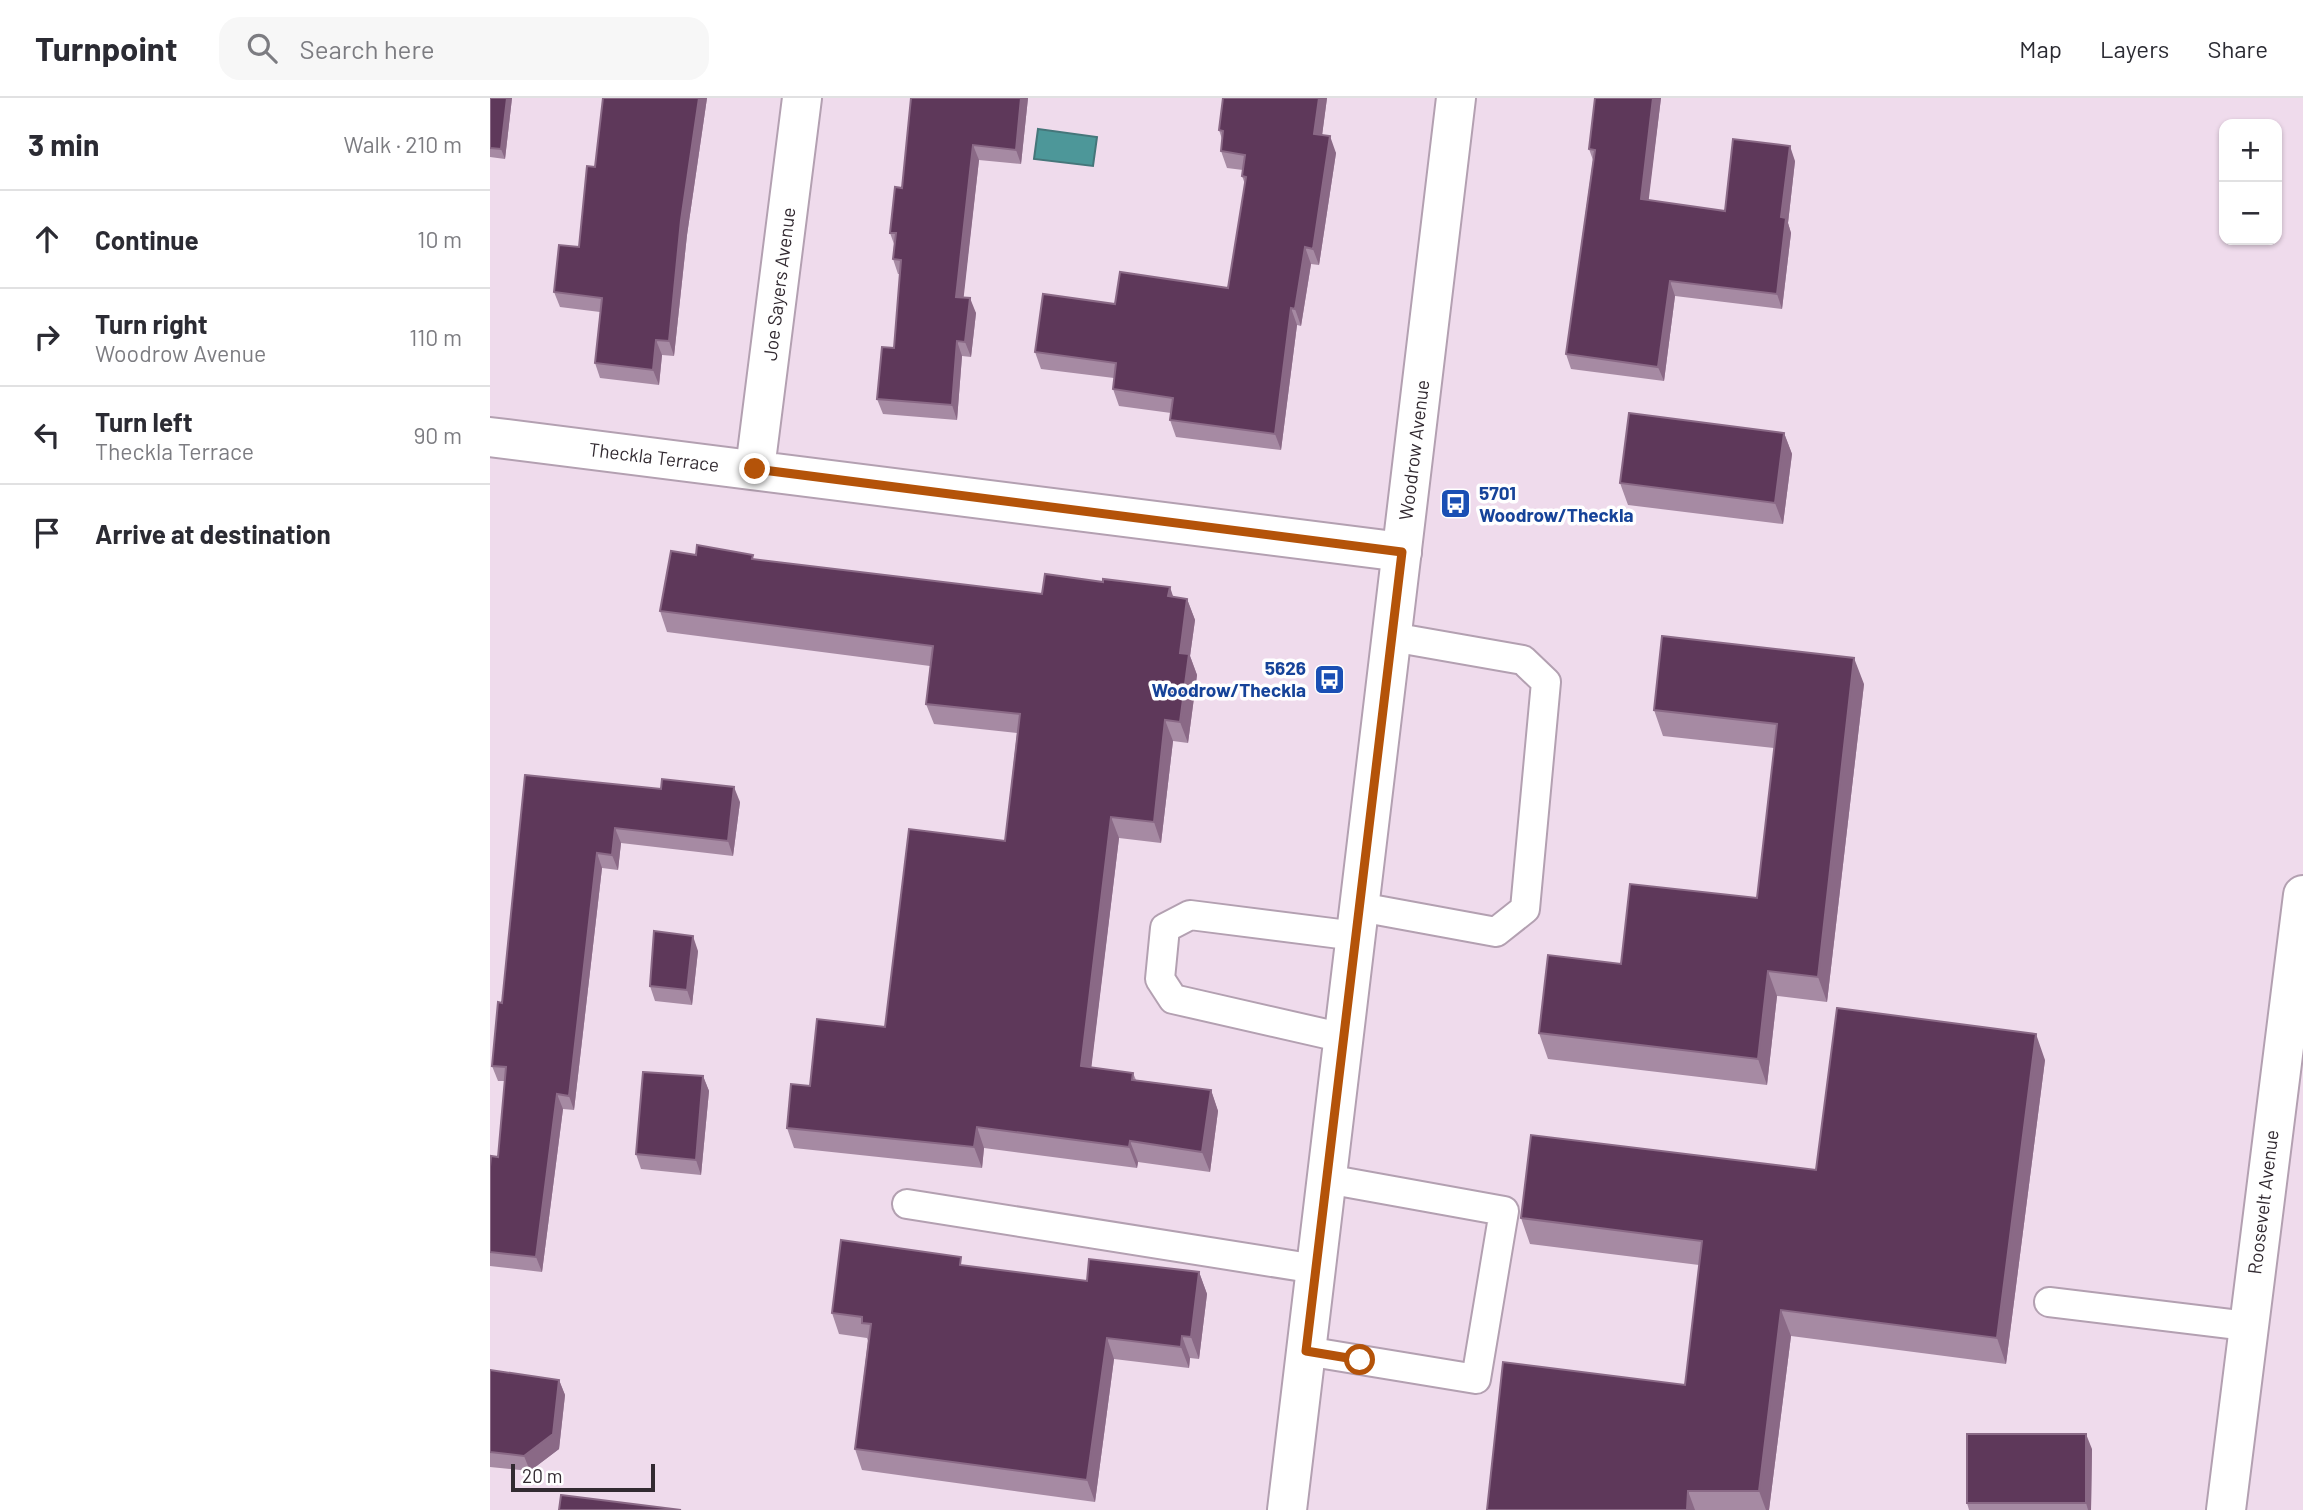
<!DOCTYPE html>
<meta charset="utf-8">
<style>
:root{--surface:#fff;--page:#f7f7f7;--text:#2b2b33;--muted:#7c7c81;--line:#e1e1e2}
body{margin:0;font-family:Barlow,sans-serif;background:var(--page);color:var(--text)}
.controls{position:absolute;right:21px;top:21px;display:grid;overflow:hidden;border-radius:14px;box-shadow:0 2px 5px #0004}
.controls button{width:63px;height:63px;display:grid;place-items:center;padding:0;border:0;border-bottom:2px solid var(--line);background:var(--surface);color:var(--text);font:35px sans-serif}
.scale{position:absolute;left:21px;bottom:18px;width:144px;box-sizing:border-box;padding-left:7px;border:4px solid #322a31;border-top:0;font-size:19px;line-height:24px;white-space:nowrap;color:#322a31;-webkit-text-stroke:5px #fff;paint-order:stroke}
.stop{position:absolute;width:21px;height:21px;margin:-16px;border:5px solid #b45309;border-radius:50%;background:#fff}
.stop.end{background:#b45309;border-color:#fff;box-shadow:0 2px 7px #0008}
.list{margin:0;padding:0;list-style:none}
h2{display:flex;justify-content:space-between;align-items:center;height:91px;margin:0;padding:0 28px;font-size:30px}
h2 small{font-size:23px;font-weight:400;color:var(--muted)}
.list li{display:grid;grid-template-columns:46px 1fr auto;gap:21px;align-items:center;box-sizing:border-box;height:98px;padding:0 28px;border-top:2px solid var(--line)}
.list b{display:block;font-size:26px;white-space:nowrap}
.list p{margin:0;font-size:23px;white-space:nowrap;color:var(--muted)}
.list em{font-size:23px;font-style:normal;color:var(--muted)}
.icon{flex:none;width:38px;height:38px;fill:none;stroke:currentColor;stroke-width:2;stroke-linecap:round;stroke-linejoin:round}
.map{position:relative;flex:none;width:1813px;height:1412px;overflow:hidden}
header{display:flex;align-items:center;gap:42px;box-sizing:border-box;height:98px;padding:0 35px;background:var(--surface);border-bottom:2px solid var(--line)}
header strong{font-size:33px}
nav{display:flex;gap:38px;margin-inline-start:auto;font-size:24px}
.search{width:490px;height:63px;background:var(--page);display:flex;align-items:center;gap:18px;box-sizing:border-box;padding:0 24px;border-radius:21px;color:var(--muted);font-size:26px}
main{display:flex}
aside{flex:1;background:var(--surface)}
.map>svg:first-child{display:block}
.water{fill:#4d9799;stroke:#45767a;stroke-width:2}
.lines{fill:none;stroke-linecap:round;stroke-linejoin:round}
.service-casing{stroke:#b3a0b1;stroke-width:32}
.minor-casing{stroke:#b3a0b1;stroke-width:42}
.tertiary-casing{stroke:#b3a0b1;stroke-width:42}
.service{stroke:#fff;stroke-width:28}
.minor{stroke:#fff;stroke-width:38}
.tertiary{stroke:#fff;stroke-width:38}
.wall{fill:#a68aa3}
.shaded-wall{fill:#8a6986}
.building{fill:#5e385a;stroke:#8a6986;stroke-width:2}
.route{stroke:#b45309;stroke-width:9}
.labels{text-anchor:middle;stroke-width:7;stroke-linejoin:round;paint-order:stroke}
.street-label{font-size:19px;fill:#322a31;stroke:#fff}
.transit-label{font-size:19px;font-weight:bold;fill:#164399;stroke:#fff;text-anchor:start}
</style>
<header>
<strong>Turnpoint</strong>
<div class="search"><svg class="icon" aria-label="search" viewBox="0 0 24 24"><circle cx="10" cy="10" r="6"/><path d="M15 15l6 6"/></svg>Search here</div>
<nav><a>Map</a><a>Layers</a><a>Share</a></nav>
</header>
<main>
<aside>
<h2>3 min<small>Walk · 210 m</small></h2>
<ul class="list">
<li><svg class="icon" aria-label="ahead" viewBox="0 0 24 24"><path d="M12 20V5M6 11l6-6 6 6"/></svg><div><b>Continue</b></div><em>10 m</em></li>
<li><svg class="icon" aria-label="right" viewBox="0 0 24 24"><path d="M7 20v-9h11M14 6l5 5-5 5"/></svg><div><b>Turn right</b><p>Woodrow Avenue</p></div><em>110 m</em></li>
<li><svg class="icon" aria-label="left" viewBox="0 0 24 24"><path d="M17 20v-9H6M10 6l-5 5 5 5"/></svg><div><b>Turn left</b><p>Theckla Terrace</p></div><em>90 m</em></li>
<li><svg class="icon" aria-label="arrive" viewBox="0 0 24 24"><path d="M6 21V4h12l-3 4 3 4H6"/></svg><div><b>Arrive at destination</b></div></li>
</ul>
</aside>
<div class="map">
<svg width="1813" height="1412" viewBox="0 0 1813 1412">
<rect width="100%" height="100%" fill="#efdbec"/>
<!-- water -->
<path class="water" d="M548 31 607 39 603 68 544 61Z"/>
<g class="lines">
<defs>
<path id="service" d="M870 809 1006 834 1035 811 1056 584 1033 562 902 539
M854 940 683 901 670 881 675 830 700 817 866 838
M417 1106 826 1171
M1559 1204 1757 1228
M816 1253 986 1281 1014 1113 837 1081"/>
<path id="minor" d="M0 339 912 454
M265 371 312 0
M1736 1412 1813 797"/>
<path id="tertiary" d="M797 1412 966 0"/>
</defs>
<!-- service casing -->
<use href="#service" class="service-casing"/>
<!-- minor casing -->
<use href="#minor" class="minor-casing"/>
<!-- tertiary casing -->
<use href="#tertiary" class="tertiary-casing"/>
<!-- service -->
<use href="#service" class="service"/>
<!-- minor -->
<use href="#minor" class="minor"/>
<!-- tertiary -->
<use href="#tertiary" class="tertiary"/>
</g>
<!-- wall -->
<path class="wall" d="M0 0H22L15 61 0 59Z
M113 0H217L197 137 184 258 172 257 169 287 110 280 105 265 110 214 70 209 64 194 89 149 105 69Z
M538 0 531 66 489 62 473 200 486 215 481 259 472 258 467 322 393 316 387 301 404 250 410 176H408L403 161 404 146 400 135 412 90Z
M837 0 832 37 846 55 829 167 821 166 811 228 807 227 791 352 686 339 680 322 681 315 629 308 623 291 624 280 551 271 545 254 625 206 738 190 755 86 752 78 753 72 737 70 731 53 732 41 729 32Z
M1105 0H1171L1158 102 1235 113 1305 63 1298 125 1301 135 1292 211 1185 198 1174 283 1081 271 1076 256 1103 62 1099 51Z
M1294 335 1302 356 1293 426 1138 407 1130 385Z
M206 457 264 461 552 496 683 499 697 501 705 522 700 558 707 577 698 645 683 643 671 745 629 740 601 969 643 975 646 982 721 992 728 1013 720 1074 648 1064 647 1070 494 1050 492 1070 304 1050 297 1030 320 988 395 929 515 743 527 635 444 626 436 606 440 568 177 534 170 513Z
M1374 586 1337 904 1287 898 1277 987 1058 961 1049 935 1131 866 1267 800 1284 650 1173 638 1164 612Z
M35 677 250 704 243 758 131 745 128 772 112 770 84 1012 73 1011 52 1174 0 1168V1069L8 1059 15 983H8L2 968 12 905Z
M208 853 202 907 165 903 160 888Z
M1555 962 1516 1266 1301 1238 1279 1412H997L1195 1287 1209 1167 1040 1146 1031 1120 1326 1072Z
M213 978 219 993 211 1077 151 1071 146 1056Z
M475 1168 597 1183 709 1174 717 1196 709 1261 700 1260 699 1270 624 1261 605 1404 372 1372 365 1351 378 1243 377 1240 349 1236 342 1215Z
M0 1272 69 1282 75 1297 69 1351 40 1373 0 1369Z
M1602 1351 1601 1412H1479L1477 1405Z"/>
<!-- shaded-wall -->
<path class="shaded-wall" d="M17 0H22L15 61 11 51Z
M209 0H217L197 137 184 258 179 243 191 122Z
M531 0H538L531 66 526 52Z
M829 0H837L830 53 824 36Z
M1163 0H1171L1157 116 1151 101Z
M840 38 846 55 829 167 823 151Z
M483 47 489 62 472 214 466 199Z
M1300 48 1305 63 1298 125 1301 135 1292 211 1287 196 1291 119Z
M815 149 821 166 811 228 805 211Z
M1180 183 1185 198 1174 283 1168 269Z
M480 200 486 215 481 259 475 244Z
M801 210 807 227 791 352 785 336Z
M166 242 172 257 169 287 163 272Z
M467 243 472 258 467 322 462 307Z
M1294 335 1302 356 1293 426 1285 405Z
M680 489 687 510 678 498Z
M697 501 705 522 700 558 707 577 698 645 690 624V555Z
M1364 560 1374 586 1337 904 1328 879Z
M675 622 683 643 671 745 664 724Z
M244 689 250 704 243 758 238 743Z
M621 719 629 740 599 989 591 968Z
M125 730 131 745 128 772 122 757Z
M107 755 112 770 84 1012 79 998Z
M203 838 208 853 202 907 197 892Z
M1278 873 1287 898 1277 987 1268 961Z
M1546 936 1555 962 1516 1266 1507 1240Z
M213 978 219 993 211 1077 206 1062Z
M721 992 728 1013 720 1074 712 1054Z
M67 996 73 1011 52 1174 46 1159Z
M487 1029 494 1050 492 1070 484 1049Z
M640 1043 648 1064 647 1070 639 1049Z
M709 1174 717 1196 709 1261 701 1239Z
M1291 1212 1301 1238 1279 1412H1276L1269 1393Z
M692 1238 700 1260 699 1270 691 1249Z
M617 1240 624 1261 605 1404 597 1382Z
M69 1282 75 1297 69 1351 40 1373 34 1358Z
M1596 1336 1602 1351 1601 1412H1598L1596 1405Z
M1198 1393 1205 1412H1197Z"/>
<!-- building -->
<path class="building" d="M0 0H17L11 51 0 50Z
M113 0H209L191 122 179 243 166 242 163 272 105 265 112 200 64 194 69 147 89 149 97 68 105 69Z
M421 0H531L526 52 483 47 466 199 480 200 475 244 467 243 462 307 387 301 392 249 404 250 411 162 403 161 406 135H400L405 89 412 90Z
M733 0H829L824 36 840 38 823 151 815 149 805 211 801 210 785 336 680 322 683 300 623 291 626 265 545 254 553 196 625 206 630 174 738 190 756 79 752 78 755 57 731 53 733 33 729 32Z
M1105 0H1163L1151 101 1235 113 1243 41 1300 48 1291 119 1296 120 1287 196 1180 183 1168 269 1076 256 1105 52 1099 51Z
M1139 315 1294 335 1285 405 1130 385Z
M207 447 263 457 262 461 552 496 555 476 613 484V481L680 489 678 498 697 501 690 555 699 556 690 624 675 622 664 724 621 719 591 968 643 975 642 982 721 992 712 1054 640 1043 639 1049 487 1029 484 1049 297 1030 301 986 320 988 327 921 395 929 419 731 515 743 530 616 436 606 443 548 170 513 181 453 206 457Z
M1172 538 1364 560 1328 879 1278 873 1268 961 1049 935 1058 857 1131 866 1140 786 1267 800 1287 626 1164 612Z
M35 677 171 691 172 681 244 689 238 743 125 730 122 757 107 755 79 998 67 996 46 1159 0 1154V1069L1 1058 8 1059 16 969 2 968 8 904 12 905Z
M164 833 203 838 197 892 160 888Z
M1347 910 1546 936 1507 1240 1291 1212 1269 1393H1198L1197 1412H997L1013 1264 1195 1287 1212 1143 1031 1120 1041 1037 1326 1072Z
M153 974 213 978 206 1062 146 1056Z
M351 1142 471 1159 470 1167 597 1183 599 1161 709 1174 701 1239 692 1238 691 1249 617 1240 597 1382 365 1351 381 1226 372 1225V1219L342 1215Z
M0 1272 69 1282 63 1336 34 1358 0 1354Z
M1477 1336H1596V1405H1477Z
M71 1397 191 1412H69Z"/>
<g class="lines">
<!-- route -->
<path class="route" d="M265 371 912 454 816 1253 870 1262"/>
</g>
<!-- icons -->
<defs>
<symbol id="bus-square" viewBox="-11 -11 22 22"><rect x="-9" y="-9" width="18" height="18" rx="4" fill="#1a4fb4" stroke="#fff"/><path d="M-5-6H5V4H4V6H2V4H-2V6H-4V4H-5ZM-3.5-4V0h7V-4ZM-3.5 1.2v1.5H-2V1.2ZM2 1.2v1.5H3.5V1.2Z" fill="#fff"/></symbol>
</defs>
<g fill-rule="evenodd">
<use href="#bus-square" x="948" y="388" width="35" height="35"/>
<use href="#bus-square" x="822" y="564" width="35" height="35"/>
</g>
<g class="labels">
<!-- street labels -->
<g class="street-label">
<text transform="translate(289 186) rotate(-83)" y="7">Joe Sayers Avenue</text>
<text transform="translate(924 352) rotate(-83)" y="7">Woodrow Avenue</text>
<text transform="translate(164 359) rotate(7)" y="7">Theckla Terrace</text>
<text transform="translate(1773 1104) rotate(-83)" y="7">Roosevelt Avenue</text>
</g>
<!-- transit labels -->
<g class="transit-label">
<text x="989" y="402">5701<tspan x="989" dy="22">Woodrow/Theckla</tspan></text>
<text x="816" y="577" text-anchor="end">5626<tspan x="816" dy="22">Woodrow/Theckla</tspan></text>
</g>
</g>
</svg>
<div class="controls">
<button>+</button>
<button>−</button>
</div>
<div class="scale">20 m</div>
<div class="stop" style="left:870px;top:1262px"></div>
<div class="stop end" style="left:265px;top:371px"></div>
</div>
</main>
